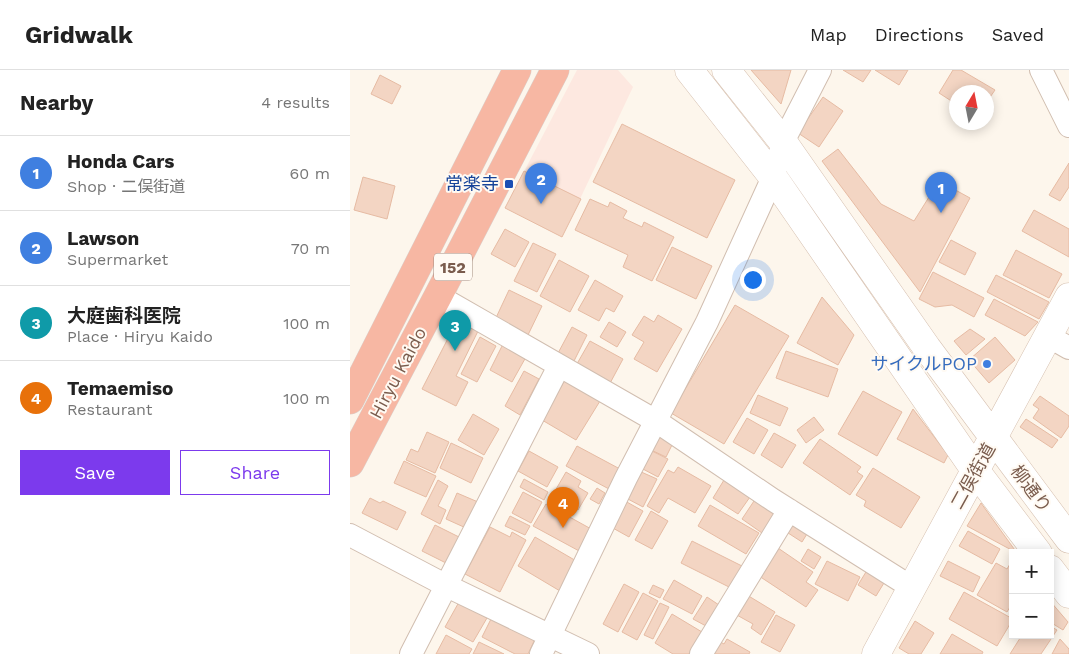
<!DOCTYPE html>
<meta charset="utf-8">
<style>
:root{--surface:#fff;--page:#f6f6f6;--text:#222;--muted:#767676;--line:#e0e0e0;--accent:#7c3aed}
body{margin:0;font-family:"Work Sans","Noto Sans JP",sans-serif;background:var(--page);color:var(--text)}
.controls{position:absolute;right:15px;bottom:15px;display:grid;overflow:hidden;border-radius:0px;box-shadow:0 2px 12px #0003}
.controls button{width:45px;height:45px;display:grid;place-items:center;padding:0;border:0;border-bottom:1px solid var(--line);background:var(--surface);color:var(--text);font:25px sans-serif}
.compass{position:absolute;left:599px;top:15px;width:45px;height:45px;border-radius:50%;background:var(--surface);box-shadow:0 2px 12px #0003;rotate:10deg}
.you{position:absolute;left:402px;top:209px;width:18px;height:18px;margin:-12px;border:4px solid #fff;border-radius:50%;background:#1a73e8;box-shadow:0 0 0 8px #1a73e833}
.badge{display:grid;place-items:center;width:32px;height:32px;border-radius:50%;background:var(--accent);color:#fff;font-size:16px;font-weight:700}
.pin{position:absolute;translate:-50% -41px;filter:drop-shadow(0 1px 2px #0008)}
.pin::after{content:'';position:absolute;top:26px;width:18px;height:15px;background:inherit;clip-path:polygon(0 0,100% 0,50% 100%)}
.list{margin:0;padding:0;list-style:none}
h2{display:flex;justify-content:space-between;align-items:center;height:65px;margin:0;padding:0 20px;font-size:21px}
h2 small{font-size:16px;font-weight:400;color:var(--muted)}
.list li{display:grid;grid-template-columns:32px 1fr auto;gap:15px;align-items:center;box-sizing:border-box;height:75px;padding:0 20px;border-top:1px solid var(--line)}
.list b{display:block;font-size:19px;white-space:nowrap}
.list p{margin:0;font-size:16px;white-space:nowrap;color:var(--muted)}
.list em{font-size:16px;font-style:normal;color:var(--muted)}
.actions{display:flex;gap:10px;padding:15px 20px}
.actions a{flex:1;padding:11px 0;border:1px solid var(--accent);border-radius:0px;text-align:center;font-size:18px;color:var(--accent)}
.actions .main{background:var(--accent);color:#fff}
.map{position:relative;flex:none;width:719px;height:584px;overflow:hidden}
header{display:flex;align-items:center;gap:30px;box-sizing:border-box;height:70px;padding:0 25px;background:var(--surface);border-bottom:1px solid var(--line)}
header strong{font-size:24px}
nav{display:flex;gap:28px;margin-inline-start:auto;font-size:18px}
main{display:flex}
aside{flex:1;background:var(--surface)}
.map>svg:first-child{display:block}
.commercial{fill:#fde8e0}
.building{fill:#f3d5c3;stroke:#e6bba3}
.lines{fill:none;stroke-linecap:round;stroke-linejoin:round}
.street-casing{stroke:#d1beb0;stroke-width:24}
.secondary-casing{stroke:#d6c0b0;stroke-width:29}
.highway-casing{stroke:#dad1cd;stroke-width:29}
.street{stroke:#fff;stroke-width:22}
.secondary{stroke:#fff;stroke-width:28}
.highway{stroke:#f7b7a3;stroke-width:28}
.transit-dot{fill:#1a4fb4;stroke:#fffaf3;stroke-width:2}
.shop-dot{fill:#3f7fe0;stroke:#fffaf3;stroke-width:2}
.labels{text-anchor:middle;stroke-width:4;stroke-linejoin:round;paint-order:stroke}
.shield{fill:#fffaf3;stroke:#a28b7f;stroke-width:1}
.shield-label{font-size:16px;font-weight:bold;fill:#7a5c4d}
.transit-label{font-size:18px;fill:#164399;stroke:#fffaf3;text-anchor:end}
.shop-label{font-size:18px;fill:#366cbe;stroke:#fffaf3;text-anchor:end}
.street-label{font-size:18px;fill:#7a5c4d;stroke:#fffaf3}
</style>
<header>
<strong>Gridwalk</strong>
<nav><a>Map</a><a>Directions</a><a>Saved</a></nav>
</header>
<main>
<aside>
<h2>Nearby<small>4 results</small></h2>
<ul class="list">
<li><span class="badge" style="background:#3f7fe0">1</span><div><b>Honda Cars</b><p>Shop · 二俣街道</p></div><em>60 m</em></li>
<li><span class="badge" style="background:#3f7fe0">2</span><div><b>Lawson</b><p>Supermarket</p></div><em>70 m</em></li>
<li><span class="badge" style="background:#0f9aa8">3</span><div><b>大庭歯科医院</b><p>Place · Hiryu Kaido</p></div><em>100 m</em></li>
<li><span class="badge" style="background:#e8710a">4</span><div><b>Temaemiso</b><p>Restaurant</p></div><em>100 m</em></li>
</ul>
<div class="actions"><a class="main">Save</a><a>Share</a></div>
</aside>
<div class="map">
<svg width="719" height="584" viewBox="0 0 719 584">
<rect width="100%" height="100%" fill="#fdf6ec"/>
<!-- commercial -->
<path class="commercial" d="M227 0H268L283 17 212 167 155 138Z"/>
<!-- building -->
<path class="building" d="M401 0H441L431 34Z
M493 0H521L513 12Z
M525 0H558L549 15Z
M603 0H611L645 20 636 33V22H606V34L589 23Z
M30 5 51 16 42 34 21 24Z
M473 27 493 41 469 77 448 63Z
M272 54 385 110 357 168 243 112Z
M488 79 531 134 564 151 589 111 620 128 570 222 472 91Z
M719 93V117L710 131 699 125Z
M174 101 231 129 212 167 155 138Z
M13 107 45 116 37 149 4 140Z
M240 129 258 137 260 132 277 141 273 148 292 157 294 152 324 167 302 211 273 197 278 185 225 160Z
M684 140 719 159V187L672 161Z
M155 159 179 172 165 197 141 184Z
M601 170 626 183 615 205 589 192Z
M183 173 206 184 187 222 164 211Z
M322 177 362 196 346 229 306 210Z
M666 180 712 204 699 228 653 205Z
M209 190 239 206 220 242 190 226Z
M583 202 634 228 624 247 602 235 585 237 569 229Z
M646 205 699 232 689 249 637 222Z
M245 210 273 226 264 242 256 238 249 251 228 240Z
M159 220 192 236 177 267 144 252Z
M472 227 504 265 488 295 447 273Z
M644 229 688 252 675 266 635 245Z
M385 235 439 266 374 374 321 343Z
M110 245 131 255 106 306 118 312 106 336 72 319Z
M308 245 332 259 307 302 284 289 294 272 282 265 294 246 304 252Z
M259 252 276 262 267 277 250 267Z
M222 257 237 265 223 293 207 285Z
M620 259 635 269 616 285 604 271Z
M130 267 146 276 127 312 111 304Z
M645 267 665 290 639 313 619 290Z
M240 271 273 289 258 317 224 299Z
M153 274 176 287 162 312 140 300Z
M436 281 488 299 478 327 426 308Z
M174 301 189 309 170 345 155 336Z
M215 310 250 331 226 370 192 350Z
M513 321 552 342 527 386 488 364Z
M408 325 438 338 430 356 400 343Z
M690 326 719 346V356L711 368 683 348 689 339 683 335Z
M563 339 598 385 594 393 547 369Z
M123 344 149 359 134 385 108 370Z
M464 347 474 360 456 373 447 360Z
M397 348 418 360 404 384 383 372Z
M676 349 708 370 702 378 670 357Z
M308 361 325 369 316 387 299 379Z
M77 362 99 372 85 403 56 390 61 379 68 382Z
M424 363 446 375 432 398 411 385Z
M470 369 511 397 507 402 513 406 500 425 453 393Z
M101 373 133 388 121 413 90 398Z
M227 376 270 399 259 419 216 396Z
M300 380 318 389 308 407 291 398Z
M179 381 208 397 197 417 168 401Z
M54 391 86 406 76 427 44 413Z
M328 397 361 416 345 443 318 428 309 443 297 436 318 400 324 403Z
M523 398 570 427 551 458 514 436 516 431 506 425Z
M289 401 307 409 293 437 276 428Z
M216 402 231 411 228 417 238 423 228 440 212 432 215 427 205 421Z
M174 409 198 422 194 430 170 417Z
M88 410 98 416 88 436 96 440 90 454 71 444Z
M374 410 400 427 388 444 363 428Z
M247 418 255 423 249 434 240 429Z
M173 422 192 432 181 453 162 443Z
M107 423 128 432 116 458 96 449Z
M408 425 428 439 412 463 392 449Z
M20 428 30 433 33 431 56 442 47 460 12 443Z
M275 431 293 441 279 467 261 457Z
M631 433 667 483 617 456Z
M196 434 243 460 231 482 183 456Z
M360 435 409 463 396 484 348 456Z
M301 441 318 451 302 479 285 470Z
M160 446 180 456 175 465 155 456Z
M442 449 460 459 452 472 435 461Z
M85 455 109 467 96 493 72 481Z
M140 457 160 467 162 462 176 470 150 522 115 504Z
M618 461 650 479 642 494 609 476Z
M185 467 228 492 210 521 168 496Z
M342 471 392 496 381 518 331 493Z
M428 478 463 502 456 512 468 520 456 537 409 506Z
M458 479 471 487 464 499 451 491Z
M663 489V532L657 542 627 525 646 493 657 499Z
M477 491 510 507 498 531 465 514Z
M598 491 630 507 623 522 590 506Z
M519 497 537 508 526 526 508 515Z
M324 510 352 526 342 544 313 529Z
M274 514 289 522 268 562 253 554Z
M303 515 314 520 310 528 299 523Z
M614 522 663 549 647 576 599 549Z
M293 523 308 531 287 570 272 562Z
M397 525 425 542 411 565 401 558 403 554 385 544Z
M357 527 369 535 356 556 343 549Z
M700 531 718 552 713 560 700 552Z
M109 532 137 548 123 572 95 557Z
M310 533 319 537 303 569 294 565Z
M322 544 352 562 339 584H323L305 573Z
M426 545 445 555 430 582 411 572Z
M142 547 185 569 178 584H165L132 567Z
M565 551 584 563 571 584H559L549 578Z
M700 556 707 560 691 584H660L672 565H700Z
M602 564 633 582 632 584H590Z
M96 565 122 579 119 584H86Z
M377 569 400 582 399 584H359L367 570 374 574Z
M710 569 719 579V584H702Z
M129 572 154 584H123Z"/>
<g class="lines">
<defs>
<path id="street" d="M691 0 719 56
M88 226 306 351 423 430 561 517
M698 266 719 278
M0 465 97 516 238 584
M61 584 209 296
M191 584 276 408 357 252 423 107 433 72 470 0
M351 584 439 440"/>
<path id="secondary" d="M339 0 423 107 625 400 688 483
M376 0 433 72 577 278 719 469
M700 499 719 524
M526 584 719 227"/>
<path id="highway" d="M0 330 167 0
M0 393 88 226 205 0"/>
</defs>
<!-- street casing -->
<use href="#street" class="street-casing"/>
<!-- secondary casing -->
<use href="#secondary" class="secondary-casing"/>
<!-- highway casing -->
<use href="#highway" class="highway-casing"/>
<!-- street -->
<use href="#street" class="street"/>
<!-- secondary -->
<use href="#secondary" class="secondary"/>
<!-- highway -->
<use href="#highway" class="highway"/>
</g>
<!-- markers -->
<rect class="transit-dot" x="154" y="109" width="10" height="10" rx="2.5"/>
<circle class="shop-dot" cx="637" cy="294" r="5"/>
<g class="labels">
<!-- shield labels -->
<rect class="shield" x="84" y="183.5" width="38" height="27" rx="4"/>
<g class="shield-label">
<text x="103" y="203">152</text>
</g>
<!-- transit labels -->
<g class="transit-label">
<text x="149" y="120">常楽寺</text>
</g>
<!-- shop labels -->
<g class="shop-label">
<text x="627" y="300">サイクルPOP</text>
</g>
<!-- street labels -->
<g class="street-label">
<text transform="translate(48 303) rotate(-62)" y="6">Hiryu Kaido</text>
<text transform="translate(623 406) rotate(-61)" y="6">二俣街道</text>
<text transform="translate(681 419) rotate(53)" y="6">柳通り</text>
</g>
</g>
</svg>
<div class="controls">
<button>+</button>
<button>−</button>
</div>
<svg class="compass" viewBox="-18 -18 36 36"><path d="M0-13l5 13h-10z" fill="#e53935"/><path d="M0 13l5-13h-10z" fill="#767676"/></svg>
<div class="you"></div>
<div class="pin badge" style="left:591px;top:143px;background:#3f7fe0">1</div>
<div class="pin badge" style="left:191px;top:134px;background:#3f7fe0">2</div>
<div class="pin badge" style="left:105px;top:281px;background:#0f9aa8">3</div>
<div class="pin badge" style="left:213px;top:458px;background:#e8710a">4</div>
</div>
</main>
